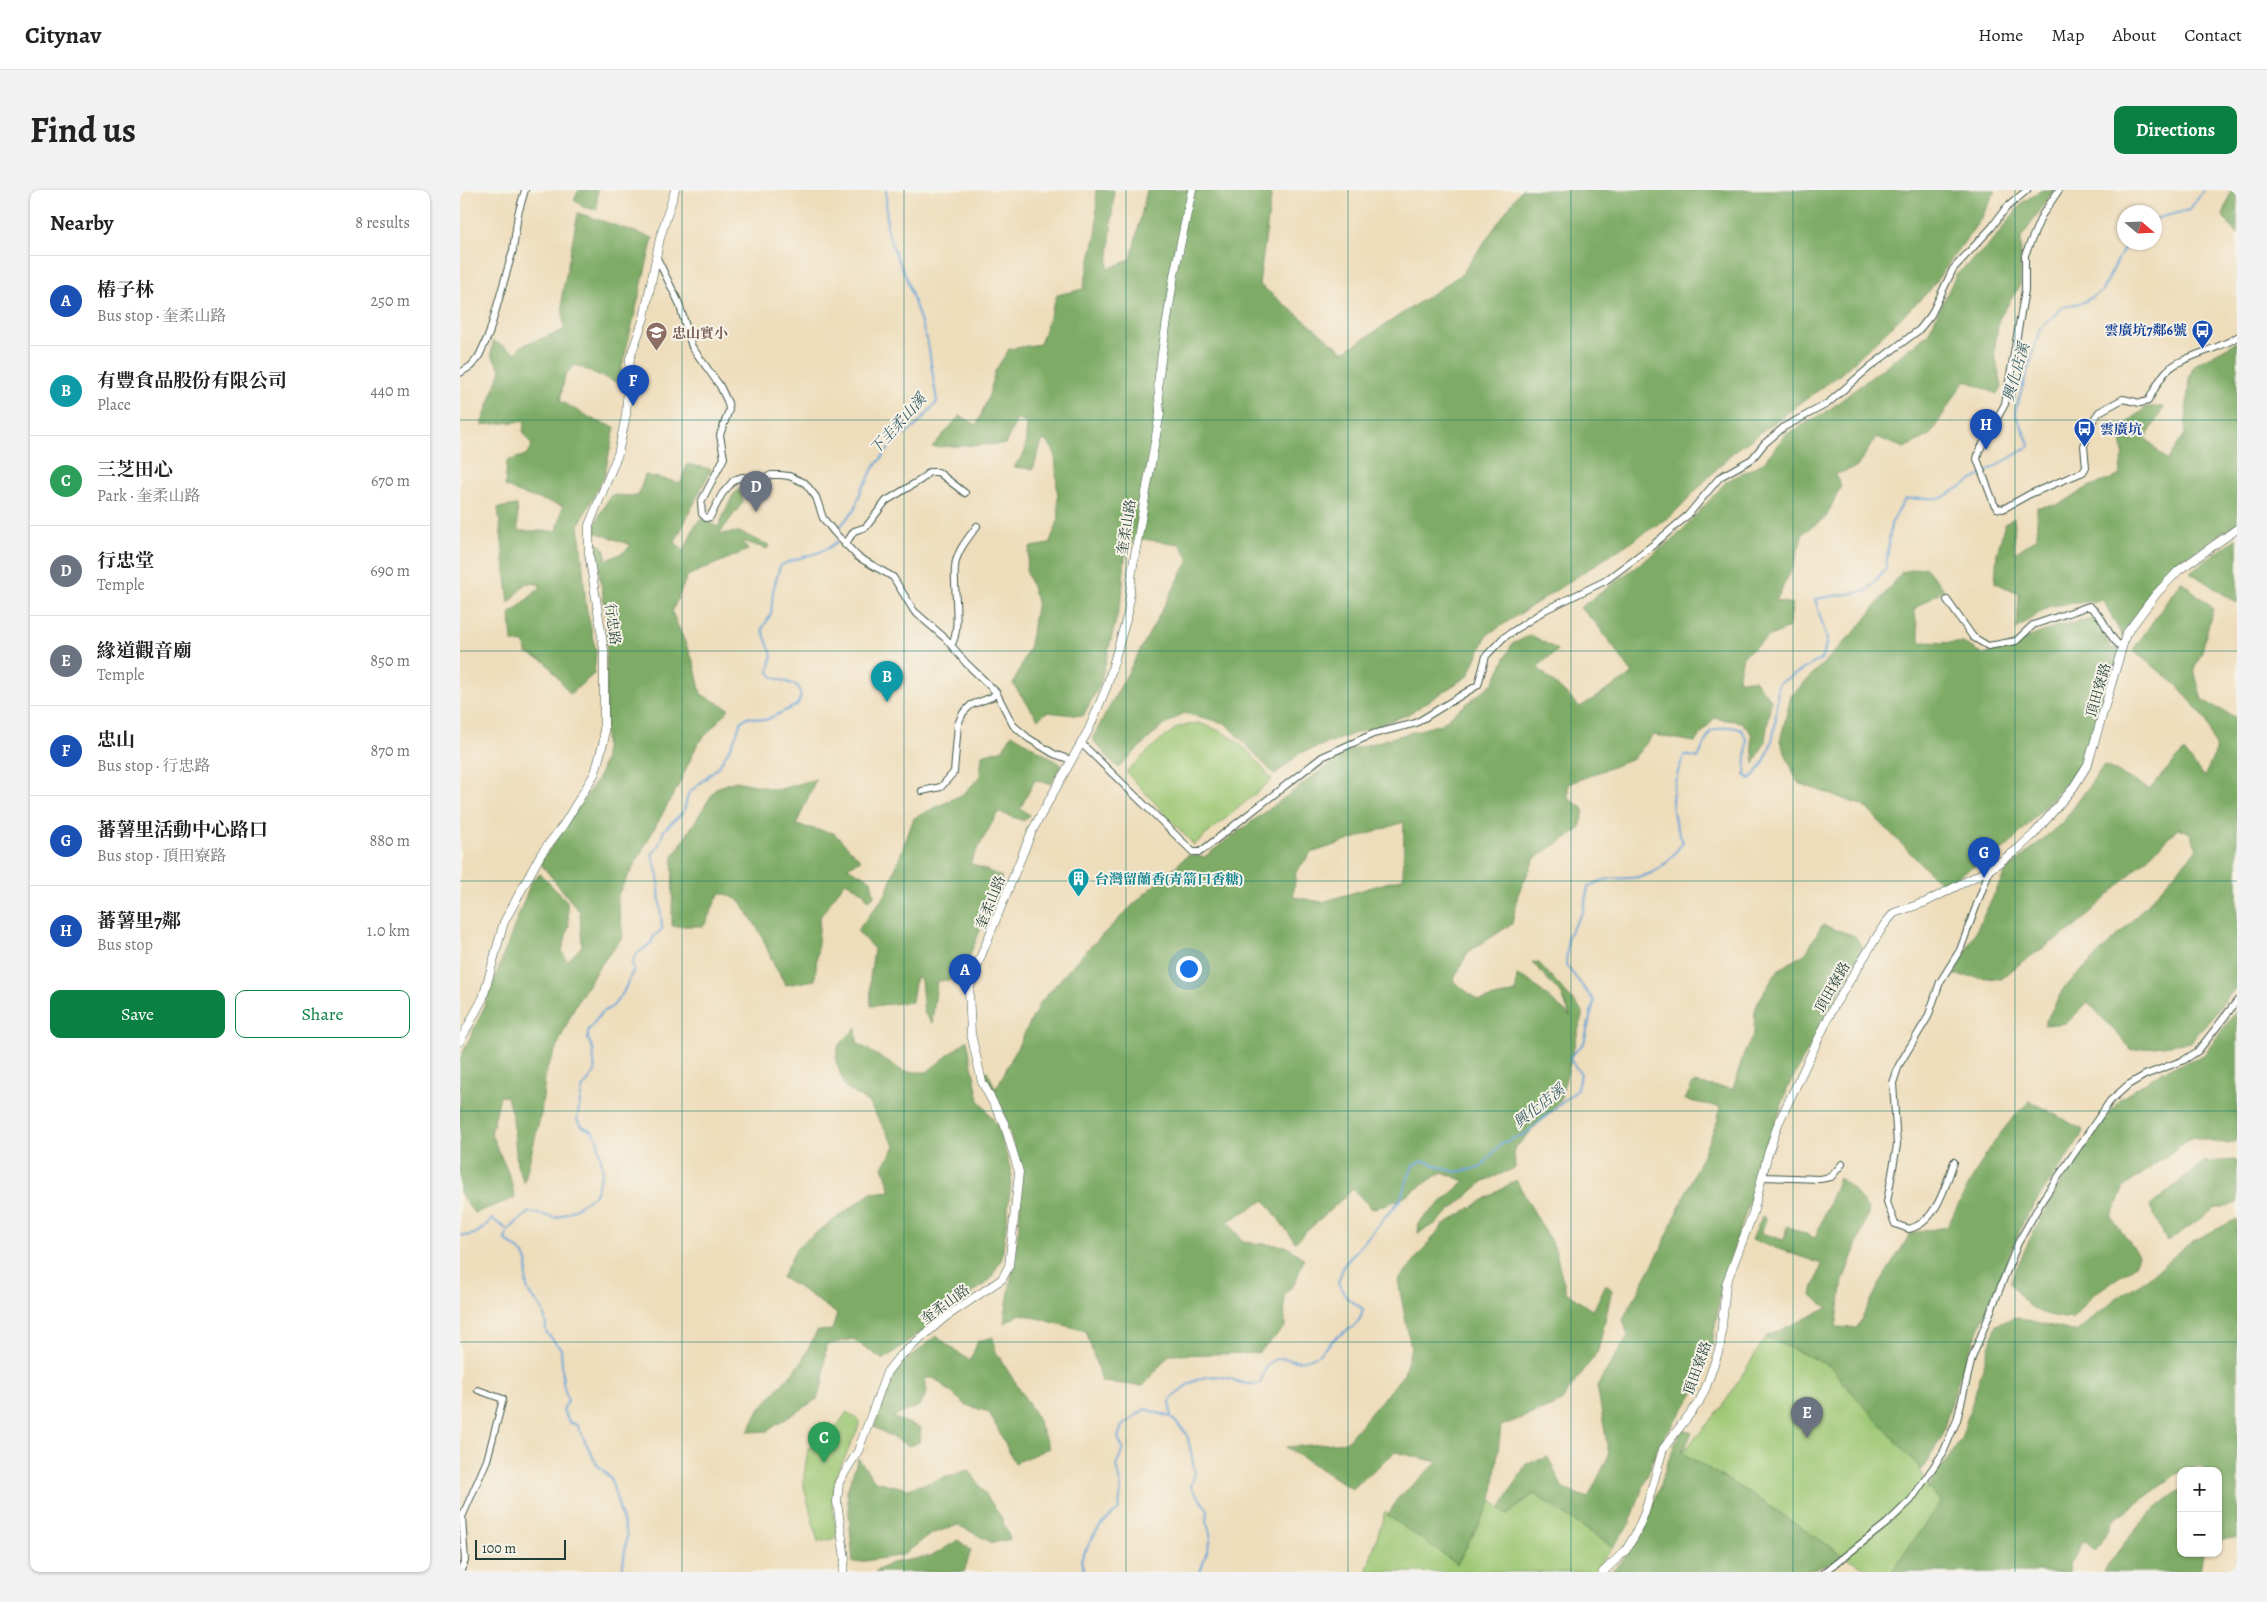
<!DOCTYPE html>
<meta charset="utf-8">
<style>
:root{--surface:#fff;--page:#f2f2f2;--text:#222;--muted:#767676;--line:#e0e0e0;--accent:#0b8043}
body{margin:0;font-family:Alegreya,"Noto Serif TC",serif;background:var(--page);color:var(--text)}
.controls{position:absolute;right:15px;bottom:15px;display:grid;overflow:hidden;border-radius:10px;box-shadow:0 1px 4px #0004}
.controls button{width:45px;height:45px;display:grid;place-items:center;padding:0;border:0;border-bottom:1px solid var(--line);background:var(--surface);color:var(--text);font:25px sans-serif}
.compass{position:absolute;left:1657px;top:15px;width:45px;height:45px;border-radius:50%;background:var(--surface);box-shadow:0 1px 4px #0004;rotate:109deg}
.scale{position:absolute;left:15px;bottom:12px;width:91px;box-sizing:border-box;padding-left:5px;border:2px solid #1f3d34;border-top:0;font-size:14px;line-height:18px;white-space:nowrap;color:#1f3d34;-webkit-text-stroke:4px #f7f3e8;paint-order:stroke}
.you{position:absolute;left:728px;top:778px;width:18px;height:18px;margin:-12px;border:4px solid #fff;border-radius:50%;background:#1a73e8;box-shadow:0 0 0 8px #1a73e833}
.badge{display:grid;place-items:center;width:32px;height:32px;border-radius:50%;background:var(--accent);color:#fff;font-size:16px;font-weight:700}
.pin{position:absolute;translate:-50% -41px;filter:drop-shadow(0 1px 2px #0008)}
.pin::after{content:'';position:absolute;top:26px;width:18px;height:15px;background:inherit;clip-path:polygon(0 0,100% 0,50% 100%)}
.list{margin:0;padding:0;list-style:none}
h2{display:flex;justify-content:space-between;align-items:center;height:65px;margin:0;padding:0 20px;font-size:21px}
h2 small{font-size:16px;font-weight:400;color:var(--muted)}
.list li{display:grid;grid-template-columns:32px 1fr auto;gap:15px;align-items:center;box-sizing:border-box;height:90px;padding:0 20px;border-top:1px solid var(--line)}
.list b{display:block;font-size:19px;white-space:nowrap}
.list p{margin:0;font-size:16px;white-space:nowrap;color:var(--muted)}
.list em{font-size:16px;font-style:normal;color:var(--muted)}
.actions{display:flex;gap:10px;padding:15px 20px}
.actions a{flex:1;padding:11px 0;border:1px solid var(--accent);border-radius:10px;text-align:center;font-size:18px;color:var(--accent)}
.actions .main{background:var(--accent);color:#fff}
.map{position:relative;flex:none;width:1777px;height:1382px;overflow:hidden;border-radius:10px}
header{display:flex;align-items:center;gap:30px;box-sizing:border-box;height:70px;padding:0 25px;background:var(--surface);border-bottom:1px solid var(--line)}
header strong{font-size:24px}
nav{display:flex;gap:28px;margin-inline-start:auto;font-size:18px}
.intro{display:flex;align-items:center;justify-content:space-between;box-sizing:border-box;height:120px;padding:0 30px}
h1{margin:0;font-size:35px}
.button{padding:12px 22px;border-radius:10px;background:var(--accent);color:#fff;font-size:18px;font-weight:700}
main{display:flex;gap:30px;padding:0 30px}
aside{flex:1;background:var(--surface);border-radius:10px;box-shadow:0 1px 4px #0004}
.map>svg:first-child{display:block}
.green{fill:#9ec874;stroke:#5e8254}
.forest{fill:#7eac66;stroke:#4e744d;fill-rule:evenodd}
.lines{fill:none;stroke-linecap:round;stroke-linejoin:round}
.stream{stroke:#65a3d7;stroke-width:2}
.minor-casing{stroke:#3e5548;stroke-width:8}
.tertiary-casing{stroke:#3e5548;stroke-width:9}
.minor{stroke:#fff;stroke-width:6}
.tertiary{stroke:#fff;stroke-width:8}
.grid{fill:none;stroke:#0f766e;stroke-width:1;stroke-opacity:0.55}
.labels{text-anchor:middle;stroke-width:4;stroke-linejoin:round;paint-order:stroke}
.transit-label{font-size:14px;font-weight:bold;fill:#164399;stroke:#f7f3e8;text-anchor:end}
.education-label{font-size:14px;font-weight:bold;fill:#785e54;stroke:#f7f3e8;text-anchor:start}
.street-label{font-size:14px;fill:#1f3d34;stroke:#f7f3e8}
.culture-label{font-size:14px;font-weight:bold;fill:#0d838f;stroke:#f7f3e8;text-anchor:start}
.water-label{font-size:15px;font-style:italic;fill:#345c65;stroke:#f7f3e8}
</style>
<header>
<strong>Citynav</strong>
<nav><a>Home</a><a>Map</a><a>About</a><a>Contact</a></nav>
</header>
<div class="intro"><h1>Find us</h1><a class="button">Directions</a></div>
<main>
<aside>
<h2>Nearby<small>8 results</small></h2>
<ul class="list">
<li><span class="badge" style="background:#1a4fb4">A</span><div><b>樁子林</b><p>Bus stop · 奎柔山路</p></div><em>250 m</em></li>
<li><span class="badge" style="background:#0f9aa8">B</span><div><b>有豐食品股份有限公司</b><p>Place</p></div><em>440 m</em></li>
<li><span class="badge" style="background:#2e9e5b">C</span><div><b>三芝田心</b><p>Park · 奎柔山路</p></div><em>670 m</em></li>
<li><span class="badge" style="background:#6b7280">D</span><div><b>行忠堂</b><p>Temple</p></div><em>690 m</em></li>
<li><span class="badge" style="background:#6b7280">E</span><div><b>緣道觀音廟</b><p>Temple</p></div><em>850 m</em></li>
<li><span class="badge" style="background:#1a4fb4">F</span><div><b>忠山</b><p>Bus stop · 行忠路</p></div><em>870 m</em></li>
<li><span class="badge" style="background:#1a4fb4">G</span><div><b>蕃薯里活動中心路口</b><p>Bus stop · 頂田寮路</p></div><em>880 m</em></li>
<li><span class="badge" style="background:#1a4fb4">H</span><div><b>蕃薯里7鄰</b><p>Bus stop</p></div><em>1.0 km</em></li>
</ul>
<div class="actions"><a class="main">Save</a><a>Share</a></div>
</aside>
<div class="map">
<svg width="1777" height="1382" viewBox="0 0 1777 1382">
<rect width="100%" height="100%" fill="#f7f3e8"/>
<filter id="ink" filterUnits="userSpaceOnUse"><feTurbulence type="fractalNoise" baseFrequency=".02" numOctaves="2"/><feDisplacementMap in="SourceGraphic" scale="10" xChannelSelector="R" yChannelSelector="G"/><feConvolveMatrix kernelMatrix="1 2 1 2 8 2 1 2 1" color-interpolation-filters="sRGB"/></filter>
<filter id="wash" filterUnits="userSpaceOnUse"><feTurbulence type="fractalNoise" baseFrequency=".0096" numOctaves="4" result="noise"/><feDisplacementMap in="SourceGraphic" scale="20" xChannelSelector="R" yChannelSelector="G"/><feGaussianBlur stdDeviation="1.12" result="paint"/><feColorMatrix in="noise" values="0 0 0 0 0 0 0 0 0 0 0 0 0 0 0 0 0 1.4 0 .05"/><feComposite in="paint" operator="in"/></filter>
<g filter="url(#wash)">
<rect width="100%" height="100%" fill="#edb"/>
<!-- green -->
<path class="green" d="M738 533C778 545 787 559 812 590L734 655 666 582 700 550 718 537Z
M1306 1147 1370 1176 1397 1208 1457 1273 1470 1300 1481 1311 1432 1382H1413L1387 1368 1293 1305 1222 1263 1262 1217Z
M387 1222 400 1231 398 1238 375 1289 372 1314 377 1348 358 1352 343 1293 348 1258C367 1251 375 1238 387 1222Z
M1074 1304 1153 1357 1133 1382H906L925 1322 997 1374 1032 1310 1047 1325Z"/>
<!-- forest -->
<path class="forest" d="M119 0H137V20L123 17 114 10Z
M636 0H654L648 79 671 69 687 0H812L799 94 884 162 1002 84 1061 0H1536L1520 30 1469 101 1382 183 1271 264 1212 325 1027 445 1008 486 947 525 840 563 815 585 765 533 724 523 700 538 658 578 632 549 729 370 720 354 675 348 665 367 662 406 640 494 623 526 587 522 578 529 553 494 570 455 577 411 566 380 570 357 589 354 599 329 595 263 587 251H582L573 279 554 277 565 262 567 234 557 229 545 254 472 257 500 226 517 235 529 205 535 181 549 159 580 154 597 105 623 99 637 40Z
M1582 0H1594L1561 48 1560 95 1539 129 1534 162 1542 197 1537 204 1505 190 1470 245 1444 258 1416 247 1397 277 1376 284 1381 296 1366 327 1343 343 1334 374 1316 411 1333 414 1328 438 1308 447 1283 466 1278 490H1294L1311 510 1305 551 1294 574 1291 543 1281 532 1254 528 1235 552 1193 545 1173 569 1108 594V608L1124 619 1120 639 1075 668 1058 704 1052 734 1008 762 993 791 1019 811 1056 802 1057 785 1068 790 1110 826 1102 805 1072 772 1079 773 1123 822 1100 911 1054 959 1055 978 1024 991 975 1034 958 1043 959 1032 1005 991 982 982 941 1009 912 1019 893 999 835 1052 805 1010 768 1031 783 1052 826 1056 844 1069 835 1093 824 1105 825 1137 798 1163 709 1165 683 1196 642 1192 626 1141 561 1124 544 1133 559 1037 562 983 540 912 524 884 527 881 536 899 580 813 619 768 679 709 728 665 744 667 889 560 981 534 1033 493 1052 454 1071 445 1098 460 1077 477 1120 517 1173 484 1135 432 1120 418 1215 348 1267 291 1303 273 1325 245 1366 222 1468 144 1496 85 1530 54 1563 12ZM944 632 943 688 862 712 833 707 836 682 851 663Z
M1771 0H1777V45L1763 26Z
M118 23 193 48 158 193 115 175 105 185 100 211 136 231 155 237 144 287 119 334 126 416 136 462 134 484 110 504 86 472 66 463 65 453 52 452 50 424 80 398 79 394 66 393 49 413 38 318 57 315 58 341H97L103 316 62 304 45 296 47 271 66 265 72 256 63 241 65 231 21 235 41 180 31 164 33 151 56 163 61 156 104 140 102 105Z
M1777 152V333L1706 381 1662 446 1643 410 1589 416 1557 439 1559 403 1535 393 1537 363 1545 334 1554 328 1555 363 1577 348V317L1599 315 1628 297 1659 286 1663 263 1660 239 1686 217H1704L1686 248 1707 271 1725 244 1729 189 1734 175Z
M227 274 251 279 215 352 224 361 235 335 241 329 258 337 273 305 280 298 283 312 259 344 279 342 309 355 307 359 283 351 288 360 227 386 212 422 234 473 241 504 269 519 237 555 219 594 157 706 163 746 137 780 115 816 86 881 81 924 64 993 57 975 53 928 47 907 40 906 31 944 50 987 55 1008 14 1023 0 1003V869L22 822 71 692 80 684 107 711 109 735 102 761 107 771 122 756 120 722 80 673 139 587 145 567 147 430 134 351 144 358 147 370 164 362 171 355 135 342V333L151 305 178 306 185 285 221 293Z
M1777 348V413L1730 382Z
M1465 377 1484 399 1454 419 1460 452 1503 453 1525 465 1598 436 1635 429 1651 458 1661 461 1622 577 1546 658 1482 695 1404 616 1338 593 1320 551 1331 506 1400 436 1442 382Z
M1721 391 1753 418 1742 461 1734 480 1742 510 1777 528V796L1731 852 1672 860 1628 812 1607 833 1584 835 1603 799 1670 733 1737 659 1730 643 1719 638 1615 737 1562 772 1541 789 1494 785 1546 681 1604 631 1644 575 1689 599 1724 561 1744 587 1756 561 1747 531 1718 496 1673 460Z
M552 544 602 575 591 594 575 590 560 619 570 625 564 631 538 622 510 673 542 687 500 789 477 791 472 833 464 823 461 790 456 786 452 812 411 816 410 788 414 759 397 741 426 704 454 628 503 604 520 587 522 565 543 559Z
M356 589 336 635 374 643 401 670 387 677 411 690 414 706 408 711 403 702 385 692 360 727 355 790 326 795 314 775 301 744 281 712 267 704H259L244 736H212L213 667 256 598 276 591 317 600Z
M1362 735 1395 746 1403 758 1328 897 1262 1093 1252 1155 1237 1198 1197 1259 1170 1333 1153 1357 1074 1304 1047 1325 1040 1319 1066 1274 1088 1267 1103 1299 1128 1308 1149 1265 1137 1196 1168 1146 1163 1129 1200 1061 1258 930 1260 917 1225 910 1233 893 1273 899 1283 866 1294 843 1295 821 1298 812 1318 780 1346 763Z
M1777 820V951L1769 954 1732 947 1664 997 1651 1027 1679 1065 1675 1076 1634 1104 1612 1129C1578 1124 1570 1122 1550 1092L1570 1049 1600 994 1660 909 1703 881 1744 865Z
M396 838 397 853 444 882H467L507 850 519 910 539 938 552 985 542 1068 530 1090 423 1170 393 1149 366 1155 363 1193 357 1209 307 1241 288 1242 299 1220 341 1173 357 1141 372 1140 377 1124 337 1096 322 1088 337 1057 411 1003 431 1001 423 977 435 956 408 912 385 897 376 871 378 856Z
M1570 911 1623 940 1621 946 1564 1030 1499 1187 1481 1248 1462 1280 1386 1196 1370 1176 1306 1147 1368 1118 1351 1105 1362 1074 1292 1050 1302 1026 1306 1029 1301 1043 1324 1050 1327 1036 1355 1048 1379 988 1394 1000 1409 1021 1383 1091 1376 1137 1397 1138 1421 1091 1451 1043 1487 1037C1510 992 1532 945 1570 911Z
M1777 970V1013L1754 1019 1707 1052 1690 1016 1744 972Z
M1056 990 1095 1059 1106 1102 1133 1121 1146 1094 1152 1100 1138 1161 1100 1213 1041 1236 1032 1310 997 1374 928 1326 937 1309 978 1272 935 1262 892 1299 826 1257 886 1252 944 1184 951 1158 938 1091 983 1035Z
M1777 1029V1347L1758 1351V1281H1744L1741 1276 1721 1281 1654 1330 1635 1361 1624 1350 1609 1377V1382H1432L1481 1311 1467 1298 1501 1249 1536 1135 1555 1127 1616 1142 1655 1109 1687 1089 1731 1052Z
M476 1146 510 1171 518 1151 533 1147 536 1162 575 1224 589 1258 555 1273 529 1222 506 1215 474 1188H465L467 1202 460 1216 432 1227 461 1238 459 1252 449 1256 414 1237 434 1181Z
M1221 1239 1232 1243 1222 1263 1293 1305 1387 1368 1344 1382H1152L1183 1345 1209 1269Z
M398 1268 415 1291 448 1299 509 1280 541 1327 550 1349 533 1353 498 1335 471 1344 443 1365 393 1373 387 1301Z
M1721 1300V1363H1743L1740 1382H1644C1662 1353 1692 1317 1721 1300Z
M498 1350 511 1360 504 1382H415L431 1373 472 1366Z"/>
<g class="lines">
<!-- stream -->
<path class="stream" d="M1694 29 1729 20 1744 0
M378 342 379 338 395 319 402 297 408 290 412 280 434 252 456 236 477 212 468 154 446 87 433 58 427 40 426 0
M48 1040 45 1049C50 1055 58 1058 63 1064 72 1074 64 1086 67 1097 69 1108 75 1108 80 1116 85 1123 86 1133 86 1142L101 1159 103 1193 108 1211 103 1220 109 1232 117 1235 136 1273 151 1289 167 1346 162 1382
M0 1045C13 1049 24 1038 32 1029L48 1040 69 1022 96 1028 113 1020 135 1005 143 979 137 948 132 941 122 936 117 930 122 899 135 882 133 859 128 849V841L141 823 153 816 163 803 174 779 172 773 176 765 191 753 194 746 202 739 198 686 192 664 198 657 204 640 224 621 228 604 258 577 272 555 281 532 287 527 306 530 337 515 341 506 338 496 313 487 309 482 312 465 302 439 311 424 313 401 320 376C339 365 361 366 377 352V350
M624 1382 621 1370C633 1346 636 1336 659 1320L661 1297 656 1276 663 1259 658 1247 662 1236 685 1219 711 1227
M740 1382 751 1349 747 1330 748 1320 731 1297 735 1282 727 1244 711 1227 710 1211C722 1196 741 1183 762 1187 777 1189 783 1197 800 1193 804 1183 806 1172 817 1169 825 1166 835 1173 844 1170 861 1166 860 1162 872 1151 885 1138 899 1141 903 1119L887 1108 878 1093 884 1075 890 1068 940 1010 953 975 964 971 995 982 1020 978 1042 953 1065 944 1116 901 1121 884 1109 868 1124 853 1134 811 1106 775 1108 745 1123 722 1128 697C1151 684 1155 691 1178 687 1199 684 1212 668 1223 652 1206 617 1211 599 1224 565L1238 568 1250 542C1262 537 1269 535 1282 540L1287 551 1285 585 1290 589C1317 565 1316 527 1318 494L1363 468 1367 449 1355 409 1407 401 1426 378 1431 334 1445 309 1482 308 1570 256 1555 222 1580 139 1603 117 1624 112 1642 101 1667 52"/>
</g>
</g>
<g filter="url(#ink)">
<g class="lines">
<defs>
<path id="minor" d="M1599 0 1582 25 1565 65V100L1545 214 1519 261 1517 269 1534 314 1537 318 1543 319 1570 304 1623 282 1626 277 1624 256 1632 232 1639 222 1663 209 1680 213 1688 211C1693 202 1698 192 1704 184 1718 166 1757 161 1777 147
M197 68 219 113 232 157 260 196 268 213 269 220 260 245 264 268 241 312 242 324 246 328 250 327 262 304 274 290 282 287 299 291 311 285H320L329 286 345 293 356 307 363 328 374 342 398 367 433 387 454 421 486 449 506 473 536 502 553 535 568 548 594 564 611 570
M0 183 11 176 19 166 29 144 53 60 58 24 65 0
M385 355 394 341 406 337 426 311 462 289 469 282H478L505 303
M1487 410 1513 447 1528 456 1556 451 1573 435 1629 416C1648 430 1644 443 1662 458
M491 455C502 443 493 394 495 377 496 362 508 348 517 336
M621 553 733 662H740L862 567 913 544 956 533 1018 495 1026 466 1043 448 1085 420 1145 391 1193 355 1228 325 1260 287 1292 269 1304 254 1324 237 1367 214 1411 176 1459 140 1471 125 1493 79 1532 37 1545 19 1567 0
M462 601 481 597 494 582 498 534 503 523 511 515 532 507 536 502
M1494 972C1485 996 1477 1032 1449 1039L1435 1034 1427 1012 1437 955 1433 893 1439 875 1468 827 1480 792 1500 760 1530 679
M1302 987 1360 989 1371 987 1382 974
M0 1382 5 1371 2 1327 27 1270 43 1209 18 1200
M1365 1382 1427 1333 1451 1310 1483 1263 1497 1230 1512 1168 1558 1053 1583 1009 1650 911 1668 895 1685 885 1724 870 1738 861 1777 811"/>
<path id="tertiary" d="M0 851 23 808 44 732 81 664 104 634 135 583 144 550V460L129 364V335L158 264 166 225 170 168 184 128 200 48 215 0
M383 1382 385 1369 377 1312 379 1292 398 1261 427 1182 438 1168 484 1128 542 1089 549 1076 559 982 544 933 522 892 511 844 509 800 521 766 572 641 629 539 647 496 668 423 672 381 700 223 698 193 702 163 714 85 732 0
M1143 1382 1166 1360 1175 1345 1185 1322 1203 1259 1239 1212 1246 1197 1260 1157 1266 1094 1293 1023 1307 967 1318 934 1374 816 1424 735 1434 723 1466 712 1530 679 1558 659 1574 644 1613 598 1628 574 1666 444 1696 404 1719 380 1777 339"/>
</defs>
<!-- minor casing -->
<use href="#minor" class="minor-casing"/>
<!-- tertiary casing -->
<use href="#tertiary" class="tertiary-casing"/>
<!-- minor -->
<use href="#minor" class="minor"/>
<!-- tertiary -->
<use href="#tertiary" class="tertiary"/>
</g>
</g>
<!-- grid -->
<path class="grid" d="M222 0V1382M444 0V1382M666 0V1382M888 0V1382M1111 0V1382M1333 0V1382M1555 0V1382M0 230H1777M0 461H1777M0 691H1777M0 921H1777M0 1152H1777"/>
<!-- icons -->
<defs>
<symbol id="bus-pin" viewBox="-11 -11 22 30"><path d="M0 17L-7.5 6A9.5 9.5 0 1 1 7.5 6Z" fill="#1a4fb4" stroke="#f7f3e8"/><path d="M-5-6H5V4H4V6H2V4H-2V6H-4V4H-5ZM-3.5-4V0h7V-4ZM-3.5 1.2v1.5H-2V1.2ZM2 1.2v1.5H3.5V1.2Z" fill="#fff"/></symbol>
<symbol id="school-pin" viewBox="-11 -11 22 30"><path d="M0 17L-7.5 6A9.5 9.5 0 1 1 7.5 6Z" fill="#8d6e63" stroke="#f7f3e8"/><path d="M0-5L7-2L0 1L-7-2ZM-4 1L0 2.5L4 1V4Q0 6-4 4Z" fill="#fff"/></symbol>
<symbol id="building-pin" viewBox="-11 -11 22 30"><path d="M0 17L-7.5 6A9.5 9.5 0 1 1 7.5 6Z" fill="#0f9aa8" stroke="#f7f3e8"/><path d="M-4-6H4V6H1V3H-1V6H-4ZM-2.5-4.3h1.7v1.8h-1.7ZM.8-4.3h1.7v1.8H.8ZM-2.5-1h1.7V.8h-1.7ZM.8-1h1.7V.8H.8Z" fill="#fff"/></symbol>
</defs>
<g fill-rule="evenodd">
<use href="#bus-pin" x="1730" y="128" width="25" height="34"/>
<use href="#school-pin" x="184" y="130" width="25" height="34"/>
<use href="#bus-pin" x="1612" y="226" width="25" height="34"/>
<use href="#building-pin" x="606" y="676" width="25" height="34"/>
</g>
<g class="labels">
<!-- transit labels -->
<g class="transit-label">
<text x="1727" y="145">雲廣坑7鄰6號</text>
<text x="1640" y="244" text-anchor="start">雲廣坑</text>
</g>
<!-- education labels -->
<g class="education-label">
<text x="212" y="148">忠山實小</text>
</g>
<!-- street labels -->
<g class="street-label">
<text transform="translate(666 337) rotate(-81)" y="5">奎柔山路</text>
<text transform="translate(153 434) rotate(82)" y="5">行忠路</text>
<text transform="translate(1638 500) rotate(-74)" y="5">頂田寮路</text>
<text transform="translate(530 712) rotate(-68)" y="5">奎柔山路</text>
<text transform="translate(1372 797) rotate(-60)" y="5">頂田寮路</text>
<text transform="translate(485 1114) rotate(-36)" y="5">奎柔山路</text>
<text transform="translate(1237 1178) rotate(-70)" y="5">頂田寮路</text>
</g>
<!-- culture labels -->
<g class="culture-label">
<text x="635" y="694">台灣留蘭香(青箭口香糖)</text>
</g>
<!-- water labels -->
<g class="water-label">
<text transform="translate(1556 182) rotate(-74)" y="5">興化店溪</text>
<text transform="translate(438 234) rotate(-48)" y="5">下圭柔山溪</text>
<text transform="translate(1079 916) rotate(-38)" y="5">興化店溪</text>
</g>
</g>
</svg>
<div class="controls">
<button>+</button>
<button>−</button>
</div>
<svg class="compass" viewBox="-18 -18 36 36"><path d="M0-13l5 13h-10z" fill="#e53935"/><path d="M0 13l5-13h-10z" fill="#767676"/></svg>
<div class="scale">100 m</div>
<div class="you"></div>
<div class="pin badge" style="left:505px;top:805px;background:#1a4fb4">A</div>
<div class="pin badge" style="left:427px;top:512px;background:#0f9aa8">B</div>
<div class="pin badge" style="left:364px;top:1273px;background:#2e9e5b">C</div>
<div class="pin badge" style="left:296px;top:322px;background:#6b7280">D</div>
<div class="pin badge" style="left:1347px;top:1248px;background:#6b7280">E</div>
<div class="pin badge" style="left:173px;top:216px;background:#1a4fb4">F</div>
<div class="pin badge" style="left:1524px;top:688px;background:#1a4fb4">G</div>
<div class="pin badge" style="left:1526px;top:260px;background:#1a4fb4">H</div>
</div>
</main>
